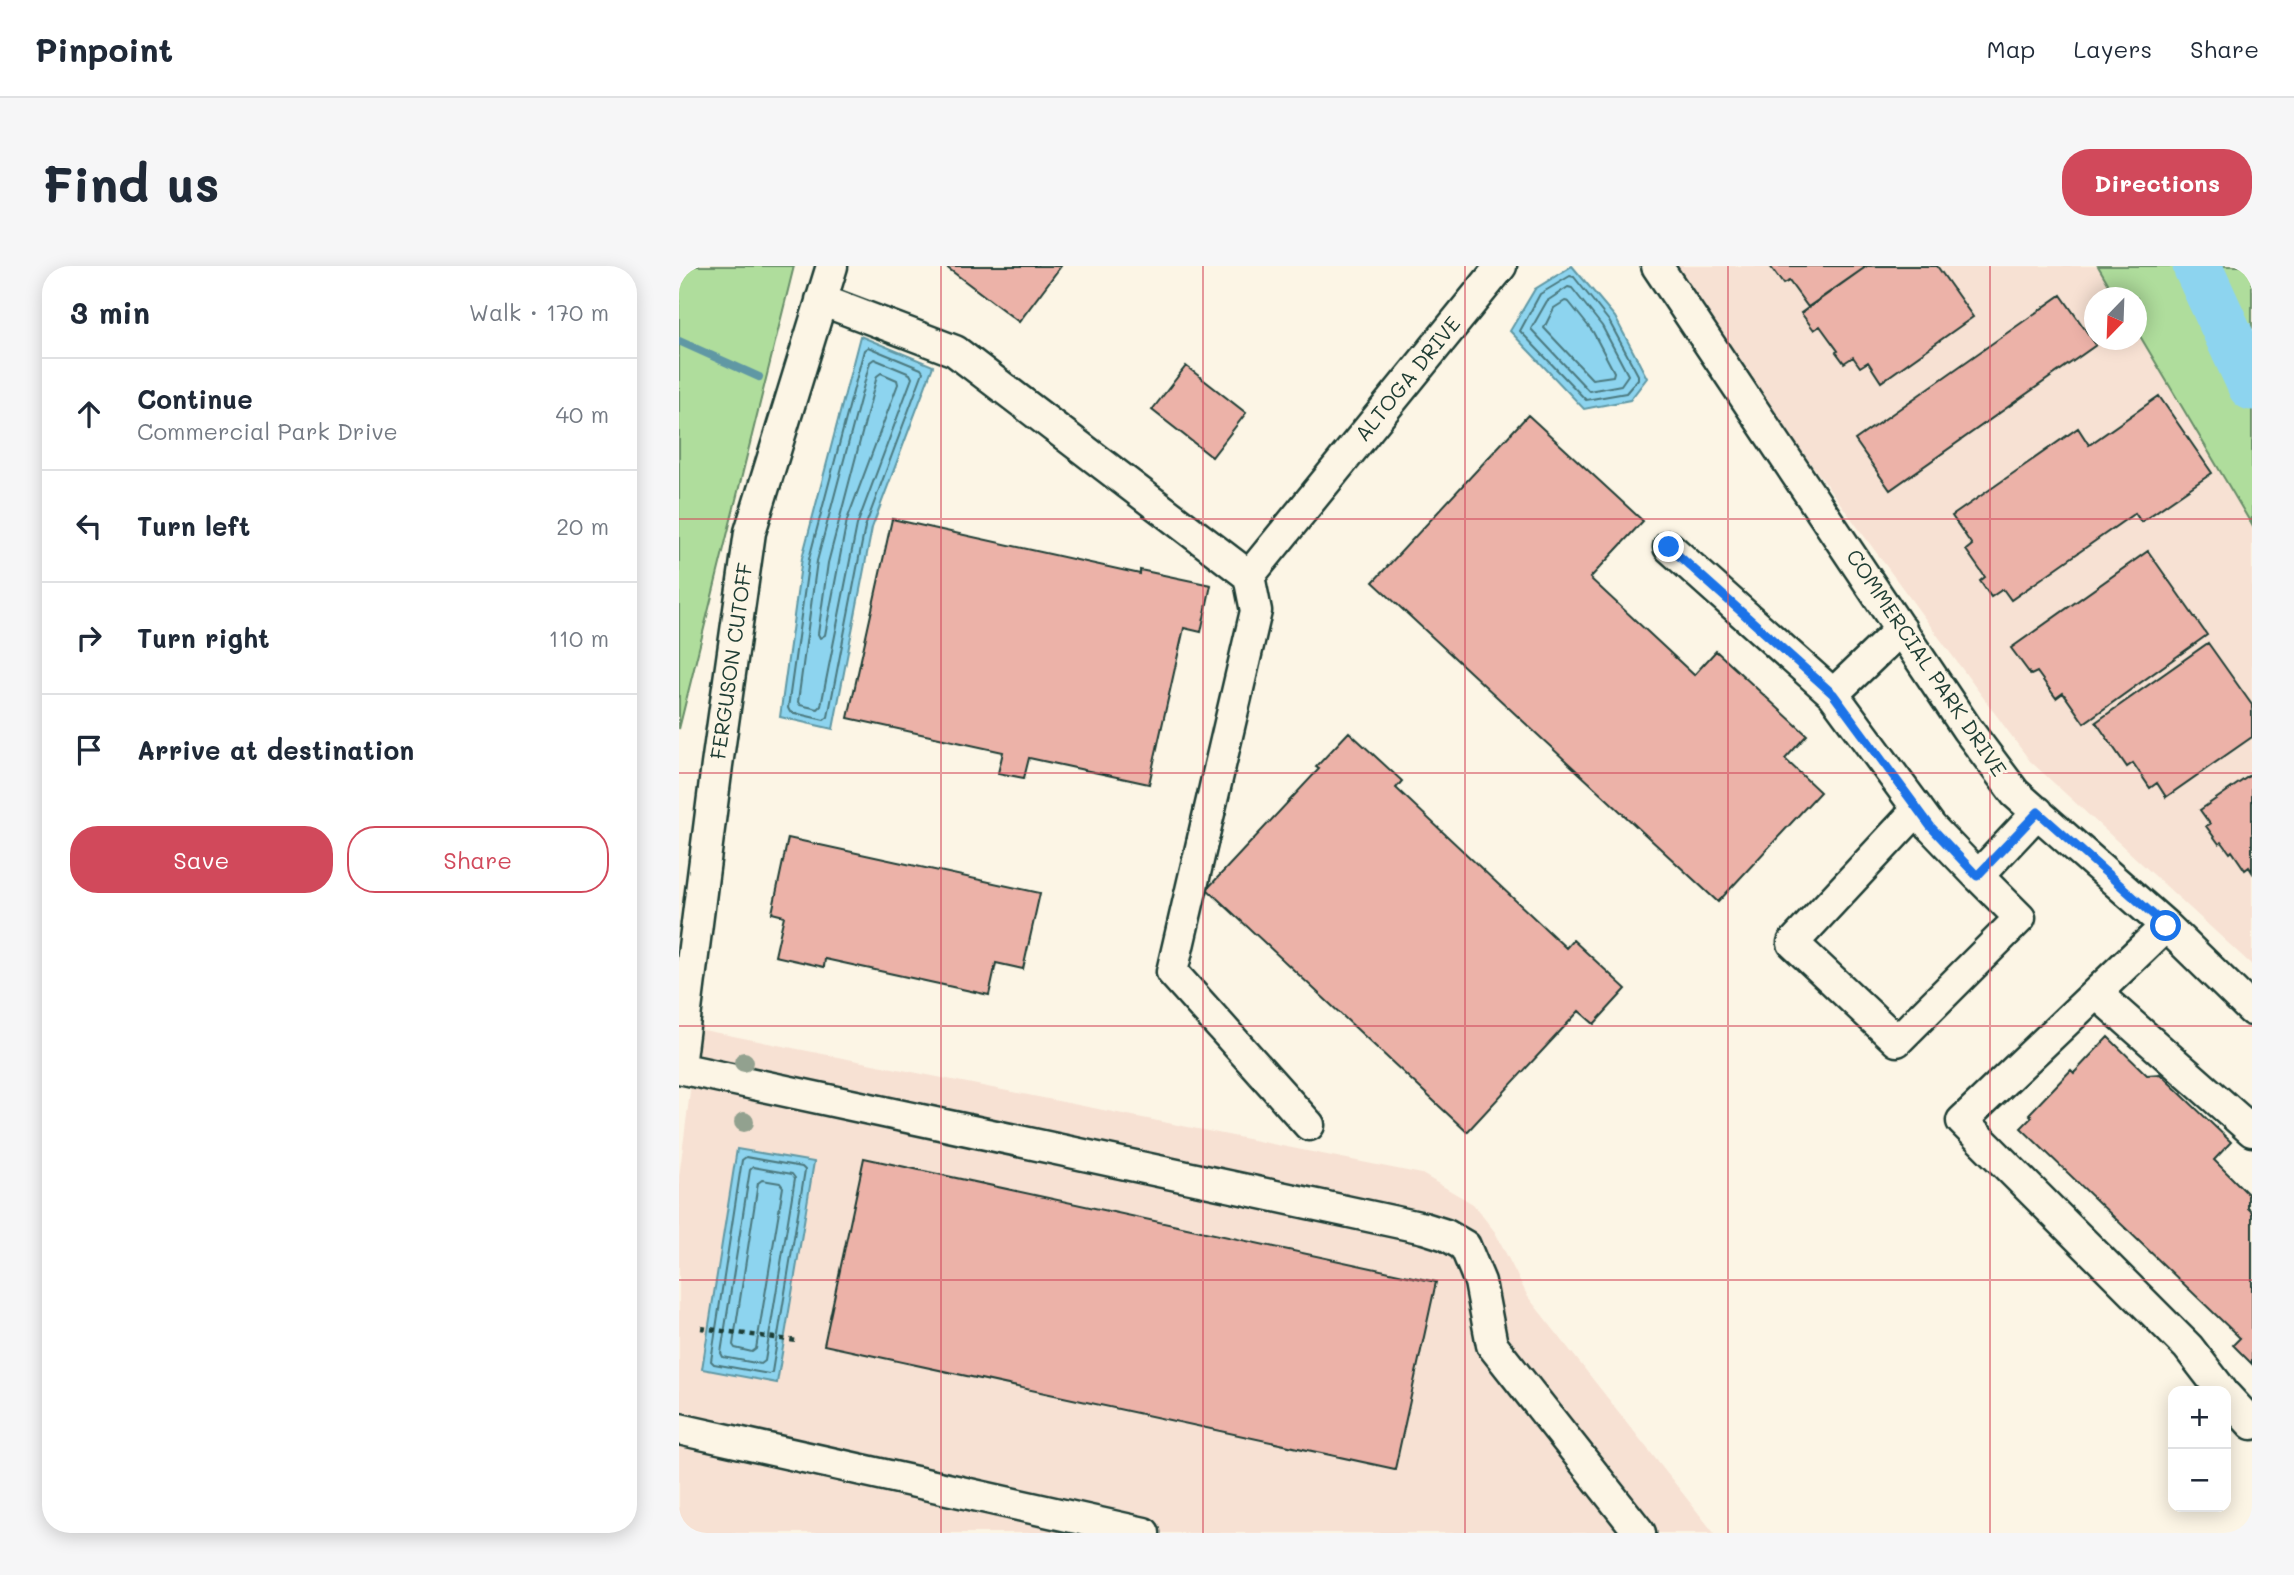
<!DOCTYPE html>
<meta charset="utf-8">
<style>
:root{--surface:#fff;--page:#f6f6f7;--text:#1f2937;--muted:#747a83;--line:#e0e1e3;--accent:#d1495b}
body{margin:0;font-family:Mali,sans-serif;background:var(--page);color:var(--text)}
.controls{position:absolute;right:21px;bottom:21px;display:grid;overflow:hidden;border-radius:14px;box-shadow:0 4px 18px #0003}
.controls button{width:63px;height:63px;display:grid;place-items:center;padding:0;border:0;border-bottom:2px solid var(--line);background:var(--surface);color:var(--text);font:35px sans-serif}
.compass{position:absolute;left:1405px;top:21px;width:63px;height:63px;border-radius:50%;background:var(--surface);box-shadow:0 4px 18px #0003;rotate:203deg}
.stop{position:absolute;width:21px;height:21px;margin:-16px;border:5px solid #1a73e8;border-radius:50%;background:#fff}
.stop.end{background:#1a73e8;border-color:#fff;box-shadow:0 2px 7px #0008}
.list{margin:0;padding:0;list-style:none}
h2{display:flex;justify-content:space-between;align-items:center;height:91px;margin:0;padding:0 28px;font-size:30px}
h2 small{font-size:23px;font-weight:400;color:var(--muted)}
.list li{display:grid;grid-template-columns:46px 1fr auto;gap:21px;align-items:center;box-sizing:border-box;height:112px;padding:0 28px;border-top:2px solid var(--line)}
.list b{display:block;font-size:26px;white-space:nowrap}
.list p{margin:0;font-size:23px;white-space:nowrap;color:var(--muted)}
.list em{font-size:23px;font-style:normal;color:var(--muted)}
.actions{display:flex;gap:14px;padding:21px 28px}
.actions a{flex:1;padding:16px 0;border:2px solid var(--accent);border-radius:28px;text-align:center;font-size:24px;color:var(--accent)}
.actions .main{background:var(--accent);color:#fff}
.icon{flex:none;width:38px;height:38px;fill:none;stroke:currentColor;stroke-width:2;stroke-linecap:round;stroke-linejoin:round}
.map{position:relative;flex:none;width:1573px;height:1267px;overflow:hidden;border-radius:28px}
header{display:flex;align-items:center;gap:42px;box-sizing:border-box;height:98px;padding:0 35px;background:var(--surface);border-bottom:2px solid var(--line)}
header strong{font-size:33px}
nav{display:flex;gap:38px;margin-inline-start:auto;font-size:24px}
.intro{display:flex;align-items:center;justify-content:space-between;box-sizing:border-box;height:168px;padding:0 42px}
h1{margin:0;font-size:49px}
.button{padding:18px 32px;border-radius:28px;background:var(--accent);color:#fff;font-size:24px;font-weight:700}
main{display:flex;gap:42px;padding:0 42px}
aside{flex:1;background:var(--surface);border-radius:28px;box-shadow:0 4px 18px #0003}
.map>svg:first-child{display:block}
.built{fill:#f7e1d3}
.green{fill:#afdd9c;stroke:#678d68;stroke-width:2}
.water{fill:#8dd4ef;stroke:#6198a4;stroke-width:2}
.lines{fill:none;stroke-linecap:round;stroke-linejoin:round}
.shore{stroke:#4b797f;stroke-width:2}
.stream{stroke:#6198a4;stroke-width:8}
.river{stroke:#8dd4ef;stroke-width:49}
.building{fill:#ecb2a8;stroke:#1f3d34;stroke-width:2}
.minor-casing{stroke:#1f3d34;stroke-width:35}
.path{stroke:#1f3d34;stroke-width:4.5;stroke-dasharray:5 5;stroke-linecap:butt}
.minor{stroke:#fcf5e5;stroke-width:30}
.tree{fill:#92a18f}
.route{stroke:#1a73e8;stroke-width:9}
.grid{fill:none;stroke:#d1495b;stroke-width:2;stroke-opacity:0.55}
.labels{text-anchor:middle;stroke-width:6;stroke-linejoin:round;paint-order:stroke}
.street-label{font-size:21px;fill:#1f3d34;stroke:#fcf5e5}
</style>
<header>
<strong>Pinpoint</strong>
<nav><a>Map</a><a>Layers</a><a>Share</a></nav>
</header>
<div class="intro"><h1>Find us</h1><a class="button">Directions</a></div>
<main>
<aside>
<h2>3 min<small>Walk · 170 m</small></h2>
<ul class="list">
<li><svg class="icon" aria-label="ahead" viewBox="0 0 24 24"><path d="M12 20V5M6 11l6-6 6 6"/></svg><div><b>Continue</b><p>Commercial Park Drive</p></div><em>40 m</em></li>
<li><svg class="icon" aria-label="left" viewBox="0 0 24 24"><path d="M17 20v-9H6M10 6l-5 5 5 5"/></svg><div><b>Turn left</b></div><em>20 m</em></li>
<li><svg class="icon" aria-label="right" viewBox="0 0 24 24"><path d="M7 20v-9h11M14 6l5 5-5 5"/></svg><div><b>Turn right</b></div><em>110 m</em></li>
<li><svg class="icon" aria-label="arrive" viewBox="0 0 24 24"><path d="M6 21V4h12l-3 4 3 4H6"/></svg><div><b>Arrive at destination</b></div></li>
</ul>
<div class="actions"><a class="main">Save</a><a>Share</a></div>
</aside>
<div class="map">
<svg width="1573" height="1267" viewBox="0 0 1573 1267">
<rect width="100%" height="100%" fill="#fcf5e5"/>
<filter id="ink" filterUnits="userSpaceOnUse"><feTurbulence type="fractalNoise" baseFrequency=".0143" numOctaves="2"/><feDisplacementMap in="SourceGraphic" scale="14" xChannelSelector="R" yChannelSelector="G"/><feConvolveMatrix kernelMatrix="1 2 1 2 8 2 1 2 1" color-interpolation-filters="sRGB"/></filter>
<g filter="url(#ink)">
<!-- built -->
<path class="built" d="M997 0H1419L1437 31 1416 32V74H1458V65L1573 259V699L1351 495 1079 126Z
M19 763 743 908 794 938 816 966 849 1031 1035 1267H0V911Z"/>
<!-- green -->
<path class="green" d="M0 0H115L0 463Z
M1419 0H1573V259L1458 65V32L1437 31Z"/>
<!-- water -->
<path class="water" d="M893 0 936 51 968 112 951 134 905 143 831 65 856 23Z
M181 70 254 100 193 262 154 463 101 451 123 292Z
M58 883 135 896 98 1117 23 1103Z"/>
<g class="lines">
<!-- shore -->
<path class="shore" d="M891 10 895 11 930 55 959 109V113L947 127 907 134 841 65 861 28Z
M889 21 893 22 923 60 949 109 942 119 910 125 852 63 868 35Z
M886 35 890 36 914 66 935 106 934 110 913 113 865 62 875 42Z
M189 81 242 103 244 106 186 261 149 451 145 454 111 446 109 442 130 293 185 84Z
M195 93 231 108 233 112 178 259 142 440 139 443 121 439 119 436 138 295 191 96Z
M202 107 218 114 219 118 168 254 146 369 141 372 139 368 149 297 198 110Z
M67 891 123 901 126 904 93 1106 90 1108 35 1098 32 1095 63 894Z
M74 901 113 908 116 912 86 1095 82 1098 44 1091 42 1087 71 904Z
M83 914 101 917 104 921 77 1083 73 1086 56 1082 54 1079 79 917Z"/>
<!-- stream -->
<path class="stream" d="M0 75 80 111"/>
<!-- river -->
<path class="river" d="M1518 0 1573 120"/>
</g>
<!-- building -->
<path class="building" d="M266 0H382L340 56Z
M1091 0H1188L1129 41 1110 15 1104 18Z
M1188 0H1258L1294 51 1202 116 1189 96 1181 101 1174 91 1165 97 1157 86 1159 85 1141 60 1135 64 1122 47Z
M1382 29 1417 79 1211 224 1176 174Z
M507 100 567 147 533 191 473 144Z
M1480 130 1533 207 1462 256 1456 247 1332 334 1324 323 1312 331 1301 315 1306 311 1287 284 1293 279 1273 250 1399 162 1410 179Z
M849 149 964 255 911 312 1015 409 1037 385 1128 469 1106 493 1141 526 1039 636 694 316Z
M213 253 461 308V304L532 319 522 366 505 362 470 518 350 492 345 512 319 507 324 486 169 452Z
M1469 285 1528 369 1405 457 1384 427 1377 432 1358 406 1352 409 1332 382Z
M1529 377 1573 439V471L1487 531 1478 517 1471 522 1454 497 1448 501 1417 456Z
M670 466 723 515 717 522 887 682 894 674 947 723 915 758 900 745 788 866 528 623 640 503 637 501Z
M1573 508V606L1570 601 1566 604 1553 585 1551 587 1543 576 1540 578 1527 560 1531 558 1521 544Z
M109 572 361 627 344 703 317 697 310 729 146 693 145 701 96 690 105 650 93 647Z
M1429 771 1468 809 1481 808 1552 876 1535 894 1569 928V942L1573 946V1098L1554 1079 1561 1072 1342 862 1353 851 1350 848 1392 804 1395 807Z
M185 892 757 1016 716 1203 145 1079Z"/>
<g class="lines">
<defs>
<path id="minor" d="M978 0 1288 463 1336 527 1487 660 1573 744
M142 34 276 85 570 310 577 345 493 706 630 859
M990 281 1154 428
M570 310 822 0
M1222 363 1154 428 1252 561 1299 610 1359 546
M1239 543 1114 677 1218 775 1341 652 1299 610
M1487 660 1283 855 1509 1081 1543 1125
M1417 727 1573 865
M0 800 38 499 71 266 153 0
M0 802 745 962 767 969 786 980 801 1016 813 1079 961 1267
M1547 1130 1573 1158
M0 1163 465 1267"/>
</defs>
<!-- minor casing -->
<use href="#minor" class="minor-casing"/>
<!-- path -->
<path class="path" d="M22 1062 118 1075"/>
<!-- minor -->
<use href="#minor" class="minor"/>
</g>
<!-- trees -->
<g class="tree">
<circle cx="65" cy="796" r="10"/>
<circle cx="65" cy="856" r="10"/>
</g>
</g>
<g class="lines" filter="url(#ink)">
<!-- route -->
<path class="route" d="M990 281 1154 428 1252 561 1298 610 1359 546 1487 660"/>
</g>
<!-- grid -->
<path class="grid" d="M262 0V1267M524 0V1267M786 0V1267M1049 0V1267M1311 0V1267M0 253H1573M0 507H1573M0 760H1573M0 1014H1573"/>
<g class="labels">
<!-- street labels -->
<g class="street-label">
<text transform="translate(729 113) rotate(-51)" y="7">ALTOGA DRIVE</text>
<text transform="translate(53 395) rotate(-82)" y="7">FERGUSON CUTOFF</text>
<text transform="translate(1247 397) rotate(56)" y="7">COMMERCIAL PARK DRIVE</text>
</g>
</g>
</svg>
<div class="controls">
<button>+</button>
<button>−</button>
</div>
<svg class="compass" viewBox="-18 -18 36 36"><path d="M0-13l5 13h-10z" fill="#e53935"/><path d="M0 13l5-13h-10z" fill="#747a83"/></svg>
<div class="stop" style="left:1487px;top:660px"></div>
<div class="stop end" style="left:990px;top:281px"></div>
</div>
</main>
